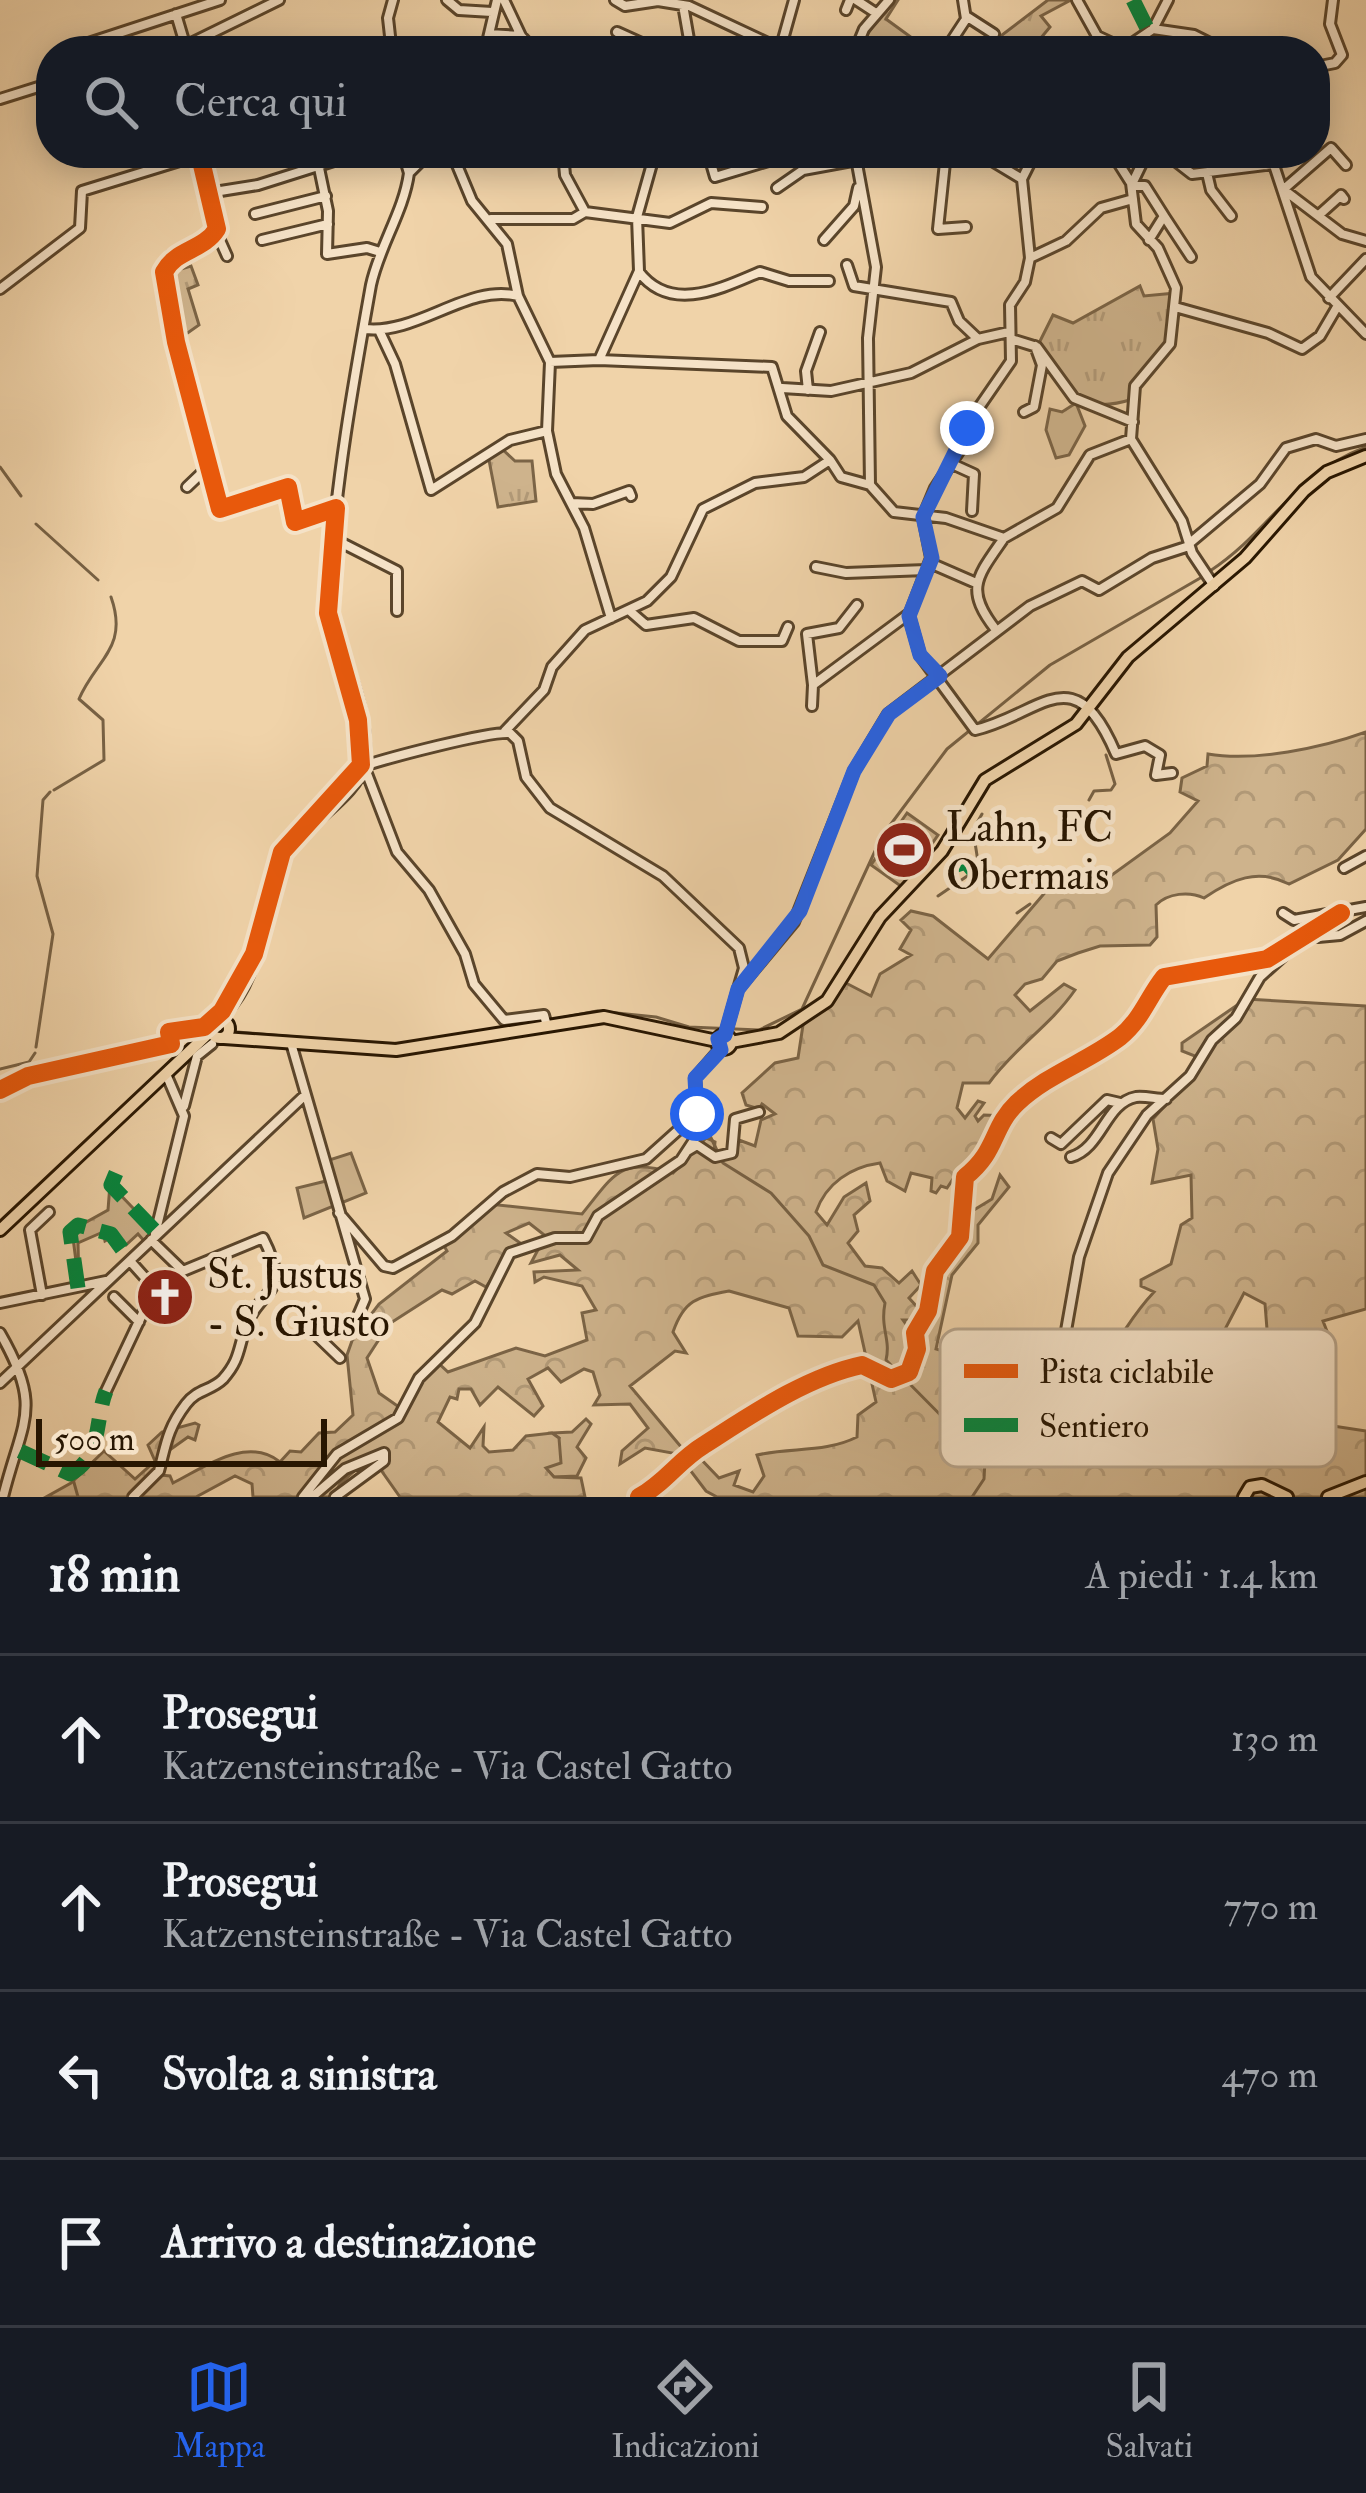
<!DOCTYPE html>
<html lang="it">
<meta charset="utf-8">
<style>
:root{--surface:#171b24;--page:#242831;--text:#f1f3f6;--muted:#9ea1a6;--line:#363941;--accent:#2563eb}
body{margin:0;font-family:"IM FELL Double Pica",serif;background:var(--page);color:var(--text)}
.scale{position:absolute;left:36px;bottom:30px;width:291px;box-sizing:border-box;padding-left:12px;border:6px solid #281601;border-top:0;font-size:33px;line-height:42px;white-space:nowrap;color:#281601;-webkit-text-stroke:9px #f5e2c7;paint-order:stroke}
.stop{position:absolute;width:36px;height:36px;margin:-27px;border:9px solid #2563eb;border-radius:50%;background:#fff}
.stop.end{background:#2563eb;border-color:#fff;box-shadow:0 3px 12px #0008}
.list{margin:0;padding:0;list-style:none}
h2{display:flex;justify-content:space-between;align-items:center;height:156px;margin:0;padding:0 48px;font-size:51px}
h2 small{font-size:39px;font-weight:400;color:var(--muted)}
.list li{display:grid;grid-template-columns:78px 1fr auto;gap:36px;align-items:center;box-sizing:border-box;height:168px;padding:0 48px;border-top:3px solid var(--line)}
.list b{display:block;font-size:45px;white-space:nowrap}
.list p{margin:0;font-size:39px;white-space:nowrap;color:var(--muted)}
.list em{font-size:39px;font-style:normal;color:var(--muted)}
.icon{flex:none;width:66px;height:66px;fill:none;stroke:currentColor;stroke-width:2;stroke-linecap:round;stroke-linejoin:round}
.map{position:relative;flex:none;width:1366px;height:1497px;overflow:hidden}
.search{position:absolute;background:var(--surface);box-shadow:0 6px 30px #0003;left:36px;right:36px;top:36px;height:132px;display:flex;align-items:center;gap:30px;box-sizing:border-box;padding:0 42px;border-radius:48px;color:var(--muted);font-size:45px}
.sheet{height:828px;background:var(--surface)}
nav{display:flex;justify-content:space-around;align-items:center;box-sizing:border-box;height:168px;border-top:3px solid var(--line);background:var(--surface);font-size:33px;color:var(--muted)}
nav a{display:grid;justify-items:center;gap:6px}
nav .on{color:var(--accent)}
.map>svg:first-child{display:block}
.grass{fill:url(#grass-tufts);stroke:#7b6446;stroke-width:3}
.forest{fill:url(#forest-crowns);stroke:#7b6446;stroke-width:3;fill-rule:evenodd}
.garden{fill:#ceb38c;stroke:#7b6446;stroke-width:3}
.lines{fill:none;stroke-linecap:round;stroke-linejoin:round}
.stream{stroke:#776144;stroke-width:3}
.minor-casing{stroke:#5a452b;stroke-width:14}
.major-casing{stroke:#281601;stroke-width:16}
.minor{stroke:#f5e2c7;stroke-width:8}
.major{stroke:#f0d3a9;stroke-width:10}
.quiet{stroke:#00873e;stroke-width:15;stroke-dasharray:30 15;stroke-linecap:butt}
.cycleway-casing{stroke:#f5e2c7;stroke-width:26}
.cycleway{stroke:#e8590c;stroke-width:18}
.route{stroke:#2563eb;stroke-width:15}
.labels{text-anchor:middle;stroke-width:10;stroke-linejoin:round;paint-order:stroke}
.poi-label{font-size:42px;fill:#281601;stroke:#f5e2c7;text-anchor:start}
.key{fill:#f5e2c7;stroke:#b8a58c;stroke-width:3}
.key-label{font-size:33px;fill:#281601}
</style>
<div class="map">
<svg width="1366" height="1497" viewBox="0 0 1366 1497">
<defs>
<pattern id="grass-tufts" width="24" height="20" patternUnits="userSpaceOnUse" patternTransform="scale(3)"><rect width="24" height="20" fill="#ceb38c"/><path d="M3 7l-1-3M5 7V3M7 7l1-3M15 17l-1-3M17 17v-4M19 17l1-3" fill="none" stroke="#b19977"/></pattern>
<pattern id="forest-crowns" width="20" height="18" patternUnits="userSpaceOnUse" patternTransform="scale(3)"><rect width="20" height="18" fill="#ceb38c"/><path d="M2 6a3 3 0 1 1 6 0M12 15a3 3 0 1 1 6 0" fill="none" stroke="#b19977"/></pattern>
</defs>
<rect width="100%" height="100%" fill="#f0d3a9"/>
<filter id="stains"><feTurbulence type="fractalNoise" baseFrequency=".00167" numOctaves="4"/><feColorMatrix values="0 0 0 0 .2 0 0 0 0 .09 0 0 0 0 .02 0 0 0 .5 -.17"/></filter>
<radialGradient id="worn" r=".72"><stop offset=".6" stop-color="#630" stop-opacity="0"/><stop offset="1" stop-color="#630" stop-opacity=".3"/></radialGradient>
<!-- grass -->
<path class="grass" d="M891 0H898L886 19 919 43 913 51H856Z
M1048 0H1071L1041 16 1050 27 1040 39 1003 42 981 51Z
M191 266 198 285 188 289 199 325 179 339 164 274Z
M1140 286 1144 296 1176 293 1170 344 1135 386 1133 399C1076 417 1068 390 1037 347L1053 315 1073 323Z
M1076 403 1085 426 1069 455 1056 458 1046 430 1050 409 1062 412Z
M502 449 515 461H532L536 501 498 507 488 455Z
M110 1184 153 1229 145 1242 138 1234 126 1245 116 1235 105 1241 103 1232 78 1243 79 1285 72 1230 108 1210Z
M586 1419 591 1424 577 1447 586 1458 577 1476 554 1477 545 1468 559 1438 552 1433 572 1432Z"/>
<!-- forest -->
<path class="forest" d="M1366 732V829L1338 860 1289 884C1258 868 1232 879 1204 898 1189 891 1168 893 1156 905L1157 937 1150 945 1100 946 1078 953 1057 961 1042 979 1025 984 1015 995 1030 1011 1064 984 1075 990C1050 1026 1015 1047 989 1083H963L957 1108 965 1118 978 1101 984 1103 975 1116 978 1121 984 1115 1007 1116 998 1141 972 1169 961 1167 947 1188 941 1186 936 1193 931 1191 932 1178 911 1173 905 1191 887 1181 880 1163C851 1167 826 1183 816 1212L827 1225 844 1197 866 1183 870 1201 854 1215 858 1231 848 1243 865 1266 882 1268 899 1283 912 1271 921 1285 909 1298 918 1308 911 1320H903L911 1331 925 1303 934 1302C937 1267 963 1248 969 1213L992 1199 1000 1175 1009 1187 978 1225V1243L952 1275 936 1349 987 1364 998 1381 1028 1385 1035 1393 1076 1410C1102 1371 1123 1325 1154 1292L1141 1286V1280L1171 1264 1181 1225 1192 1218 1191 1175 1152 1183 1158 1149 1153 1119 1195 1072V1056L1182 1051V1043L1246 999 1366 1006V1309L1323 1321 1330 1339H1314L1311 1348 1283 1354 1268 1342 1265 1304 1244 1293 1222 1335 1228 1346 1269 1373 1283 1408 1307 1422 1366 1431V1497H717L706 1491 678 1454 645 1448 620 1464 622 1451 648 1428 630 1404 594 1405 600 1395 593 1372 584 1369 561 1382 548 1368 528 1379 543 1406 534 1416 498 1387 480 1405 471 1389H459L457 1399 450 1397 438 1422 470 1448 484 1427 483 1446 489 1452 513 1450 526 1436 552 1433 559 1438 561 1463 546 1468 554 1477 581 1478 585 1497H400L371 1456 340 1484 333 1497H253L252 1484 235 1476 196 1497H46L71 1483 104 1451 135 1479 155 1461 148 1445 162 1432 195 1423 199 1425 195 1440 188 1437 164 1454 160 1475 170 1476 173 1483C203 1468 247 1435 280 1462L290 1451 301 1452 319 1433 335 1432 353 1415 347 1355 353 1338 379 1304 447 1251 443 1244 489 1204 582 1214C614 1175 620 1156 673 1173L706 1138 715 1142 714 1153 734 1156 739 1140 755 1146 761 1120 775 1114 762 1104 759 1109 746 1105 742 1093 775 1063 798 1058 803 1025 844 982 871 996 880 974 911 955 900 949 911 930 901 920 911 911 933 916 988 959 1048 889 1065 882 1094 888 1170 833 1198 801 1180 792 1182 778 1207 766 1208 754C1254 762 1322 748 1366 732ZM529 1223 552 1241 541 1244 531 1263 560 1255 578 1270 534 1272 535 1282 544 1277 582 1286 596 1310 582 1313 587 1340 545 1356 516 1348 448 1372 436 1361 417 1383 406 1412 379 1393 367 1358 389 1324 442 1290 452 1294 475 1281 486 1287 510 1252 523 1245 506 1233ZM729 1291 789 1308 798 1336 842 1337 858 1321 876 1402 858 1415 857 1437C825 1453 792 1447 757 1455L764 1476 753 1492 734 1485 739 1471 719 1478 696 1454H687L630 1386 675 1351 686 1353 673 1332C684 1300 697 1297 729 1291ZM1211 1335V1356L1184 1395 1172 1396 1165 1379 1175 1346Z"/>
<!-- garden -->
<path class="garden" d="M907 813 938 835 902 887 871 865Z
M351 1153 366 1193 304 1218 297 1188 326 1181 323 1162Z"/>
<g class="lines">
<!-- stream -->
<path class="stream" d="M0 467 21 496
M36 524 98 580
M1210 571C1272 530 1292 475 1366 447
M54 790 104 760 103 720 79 699C96 659 129 648 111 597
M1089 800 1094 791 1111 790 1115 784 1106 755
M938 896 979 868 973 830 982 814
M1017 913 1030 904
M529 1024 597 1011 656 1017 689 1027 759 1030 802 1009 882 836 947 749 1050 665 1202 577
M237 1032 371 1043
M36 1047 53 934 37 876 43 800 50 792
M0 1069 29 1062 35 1053
M0 1079 202 1032
M702 1119 723 1163 771 1193 809 1236 823 1265 874 1285 885 1303C880 1329 891 1339 886 1360L985 1460 984 1479 972 1497
M73 1479 78 1497"/>
<defs>
<path id="minor" d="M447 0 459 10 492 12
M504 0 521 36 535 51
M615 0 625 6 658 1 689 6 785 51
M856 0 876 13
M1077 0 1097 36 1125 49
M683 5 691 51
M846 10 850 0
M176 14 187 51
M966 16 994 34
M1153 29 1194 35 1226 51
M617 32 659 51
M489 34 521 36
M391 45 388 18 393 0
M185 46 279 0
M324 47 391 46
M780 50 794 0
M1122 50 1153 29 1168 0
M64 51 220 0
M485 51 497 0
M791 51H828
M855 51 864 29 889 0
M945 51 966 19 963 0
M1315 67 1335 63 1342 55 1330 24 1333 0
M0 99 51 83
M452 153 472 201 507 244 518 296 550 362 547 431 556 474 584 528 611 618
M563 153 565 175 585 212 670 223 711 203 762 207
M708 153 715 177 775 159
M855 153 876 267 868 338 870 485 894 512 946 518 1004 538 1057 508 1090 455 1131 439
M946 153 938 229 966 227
M979 153 1022 179
M1112 153 1131 183 1136 224 1158 248 1176 288 1170 344 1135 386 1131 439 1182 521 1192 553 1214 586
M1165 153 1192 174 1273 164
M1256 153 1267 165
M1270 153 1311 277 1366 334
M199 154 214 227 204 242 171 255 161 279 220 509
M319 168 328 211 327 254 367 248 380 252
M409 173 429 153
M1207 173 1211 190 1231 216
M1132 184 1147 153
M1132 186H1145L1164 216 1149 240
M777 188 803 170 852 161
M1285 188 1331 148 1346 165
M208 193 258 185 337 160 403 153 409 173
M1288 193 1342 234 1366 241
M255 214 326 196
M1319 215 1339 197 1341 195 1344 199 1339 197
M1164 216 1191 257
M491 219H573L585 212
M214 227 227 256
M262 240 328 224
M824 240 854 206 858 188
M1030 258 1066 241 1101 208 1133 199
M847 265 854 286 951 302 959 321 978 339
M639 272C671 314 722 288 760 272L789 281H829
M0 289 80 228 82 191 199 155
M1329 298 1366 259
M1175 307 1268 333 1302 349 1320 336 1337 307
M365 329C418 335 468 283 518 296
M379 330 395 364 431 490 510 440 547 431
M1011 339 1037 347 1074 398 1133 422
M599 360 772 367 787 416 830 460
M550 362 599 360 639 271 637 217 655 153
M782 388 831 391 911 373 978 339 1009 332
M808 390 806 371 820 332
M1024 412 1034 407 1042 365 1035 346
M952 464 974 474 972 511
M187 487 209 466
M572 503 593 504 629 491 631 496
M295 522 340 507
M336 540 397 571V611
M1191 542 1260 484 1286 448 1316 439 1336 446 1366 439
M930 563 976 583
M816 567 846 573 926 570
M631 612 646 625 694 618 739 641H782L788 627
M909 616 920 655 975 730C1042 714 1074 655 1116 754L1145 746 1160 755 1156 775 1172 773
M996 630C964 589 977 577 1004 538
M813 685 807 634 839 628 857 605
M812 706 813 685 910 613 931 558 923 517 935 488 960 450 971 419 1011 361 1010 305 1025 282 1030 258 1022 179 1035 153
M505 731 544 690 552 667 585 630 647 601 671 577 703 509 755 483 804 477 830 460 841 477 870 485
M1344 868 1366 856
M1283 913 1294 920 1366 907
M1310 930 1318 937 1340 935 1366 921
M219 1019C266 978 257 912 282 860 298 827 360 796 364 763 373 699 327 641 330 576 336 479 354 380 371 285 379 247 404 211 409 173
M547 1026 544 1015 504 1020 474 984 465 954 429 890 397 852 364 766C388 758 489 731 510 733L518 741 526 777 550 808 663 876 739 948 744 968 738 989
M725 1035 738 989 794 922 854 771 888 714 1030 606 1082 581 1099 590 1152 558 1189 546
M291 1043 365 1299 357 1318 313 1332 340 1358
M184 1106 197 1056 212 1044
M1051 1138 1061 1144 1107 1100 1120 1103
M687 1151 697 1145 715 1157 732 1153 735 1119 759 1112
M1071 1157C1102 1148 1105 1103 1136 1097 1146 1096 1156 1099 1166 1099
M339 1213 384 1266 393 1268 452 1236 503 1192 537 1174 570 1177 646 1159 695 1115
M155 1234 184 1116 166 1074
M130 1261 157 1291
M42 1295 30 1230 49 1212
M114 1297 139 1322
M0 1303 106 1281
M0 1333C44 1409 22 1420 3 1497
M1064 1342 1079 1257 1108 1173 1147 1115 1190 1076 1212 1040 1236 1018 1260 977 1292 948
M0 1383 302 1098
M106 1391 150 1298 170 1283
M133 1497 159 1471C166 1445 167 1429 186 1404 197 1389 211 1391 223 1379 239 1361 238 1351 245 1329 260 1286 293 1297 263 1238L183 1271 151 1240
M303 1497 337 1454 398 1418 419 1378 475 1323 510 1253 555 1238H586L598 1216 681 1160 700 1131 695 1078 721 1048
M312 1497 345 1469 384 1453V1461L335 1497
M639 1497C665 1483 679 1460 704 1445 751 1415 806 1377 862 1365L891 1379 909 1372 917 1349 915 1333 928 1311 935 1271 960 1237 965 1177C998 1151 991 1128 1017 1103 1048 1074 1087 1062 1120 1037 1142 1019 1148 997 1164 977L1267 959 1341 913"/>
<path id="major" d="M211 1029a9 9 0 1 1 18 0a9 9 0 1 1-18 0Z
M717 1042a7 7 0 1 1 14 0a7 7 0 1 1-14 0Z
M224 1038 396 1050 604 1017 717 1041
M731 1042 779 1033 827 1001 880 917 942 851 985 780 1076 724 1128 657 1245 558 1304 491 1327 472 1366 456
M0 1230 211 1031
M1244 1497 1250 1487 1262 1485 1287 1497
M1328 1497 1366 1482"/>
</defs>
<!-- minor casing -->
<use href="#minor" class="minor-casing"/>
<!-- major casing -->
<use href="#major" class="major-casing"/>
<!-- minor -->
<use href="#minor" class="minor"/>
<!-- major -->
<use href="#major" class="major"/>
<!-- quiet -->
<path class="quiet" d="M1133 0 1149 32
M190 43 192 51
M951 867 966 862 976 874
M116 1173 111 1185 155 1231
M78 1288 70 1232 78 1225 111 1234 130 1260
M20 1451 70 1474C103 1456 94 1422 106 1391"/>
<defs>
<path id="cycleway" d="M171 1044 169 1032 204 1027 222 1011 254 954 282 852 361 765 358 720 328 613 336 508 295 522 288 487 220 509 176 342 164 272C176 249 203 251 217 229L202 165 211 153
M0 1090 28 1076 171 1044
M639 1497C665 1483 679 1460 704 1445 751 1415 806 1377 862 1365L891 1379 909 1372 917 1349 915 1333 928 1311 935 1271 960 1237 965 1177C998 1151 991 1128 1017 1103 1048 1074 1087 1062 1120 1037 1142 1019 1148 997 1164 977L1267 959 1341 913"/>
</defs>
<!-- cycleway casing -->
<use href="#cycleway" class="cycleway-casing"/>
<!-- cycleway -->
<use href="#cycleway" class="cycleway"/>
</g>
<g class="lines">
<!-- route -->
<path class="route" d="M697 1114 695 1078 721 1050 718 1039 725 1035 738 989 800 911 854 771 889 714 940 676 920 655 909 616 932 558 923 517 967 428"/>
</g>
<!-- icons -->
<defs>
<symbol id="stadium-disc" viewBox="-11 -11 22 22"><circle r="9.5" fill="#8f2418" stroke="#f5e2c7"/><path d="M0-5a6.5 5 0 1 0 0 10a6.5 5 0 1 0 0-10ZM-3.5-1.8h7v3.6h-7Z" fill="#fff"/></symbol>
<symbol id="church-disc" viewBox="-11 -11 22 22"><circle r="9.5" fill="#8f2418" stroke="#f5e2c7"/><path d="M-1.2-6h2.4v3.5h3.3v2.4h-3.3V6h-2.4V-.1h-3.3v-2.4h3.3Z" fill="#fff"/></symbol>
</defs>
<g fill-rule="evenodd">
<use href="#stadium-disc" x="871" y="817" width="66" height="66"/>
<use href="#church-disc" x="132" y="1264" width="66" height="66"/>
</g>
<g class="labels">
<!-- poi labels -->
<g class="poi-label">
<text x="946" y="841">Lahn, FC<tspan x="946" dy="48">Obermais</tspan></text>
<text x="207" y="1288">St. Justus<tspan x="207" dy="48">- S. Giusto</tspan></text>
</g>
</g>
<!-- legend -->
<rect x="940" y="1329" width="396" height="138" rx="18" class="key"/>
<rect x="964" y="1364" width="54" height="14" fill="#e8590c"/>
<rect x="964" y="1418" width="54" height="14" fill="#00873e"/>
<g class="key-label">
<text x="1039" y="1383">Pista ciclabile</text>
<text x="1039" y="1437">Sentiero</text>
</g>
<rect width="100%" height="100%" filter="url(#stains)"/>
<rect width="100%" height="100%" fill="url(#worn)"/>
</svg>
<div class="scale">500 m</div>
<div class="stop" style="left:697px;top:1114px"></div>
<div class="stop end" style="left:967px;top:428px"></div>
<div class="search"><svg class="icon" aria-label="search" viewBox="0 0 24 24"><circle cx="10" cy="10" r="6"/><path d="M15 15l6 6"/></svg>Cerca qui</div>
</div>
<section class="sheet">
<h2>18 min<small>A piedi · 1.4 km</small></h2>
<ul class="list">
<li><svg class="icon" aria-label="ahead" viewBox="0 0 24 24"><path d="M12 20V5M6 11l6-6 6 6"/></svg><div><b>Prosegui</b><p>Katzensteinstraße - Via Castel Gatto</p></div><em>130 m</em></li>
<li><svg class="icon" aria-label="ahead" viewBox="0 0 24 24"><path d="M12 20V5M6 11l6-6 6 6"/></svg><div><b>Prosegui</b><p>Katzensteinstraße - Via Castel Gatto</p></div><em>770 m</em></li>
<li><svg class="icon" aria-label="left" viewBox="0 0 24 24"><path d="M17 20v-9H6M10 6l-5 5 5 5"/></svg><div><b>Svolta a sinistra</b></div><em>470 m</em></li>
<li><svg class="icon" aria-label="arrive" viewBox="0 0 24 24"><path d="M6 21V4h12l-3 4 3 4H6"/></svg><div><b>Arrivo a destinazione</b></div></li>
</ul>
</section>
<nav>
<a class="on"><svg class="icon" aria-label="map" viewBox="0 0 24 24"><path d="M3 6l6-2 6 2 6-2v14l-6 2-6-2-6 2zM9 4v14M15 6v14"/></svg>Mappa</a>
<a><svg class="icon" aria-label="directions" viewBox="0 0 24 24"><path d="M12 3l9 9-9 9-9-9zM9 14v-3h6M13 9l2 2-2 2"/></svg>Indicazioni</a>
<a><svg class="icon" aria-label="saved" viewBox="0 0 24 24"><path d="M7 4h10v16l-5-4-5 4z"/></svg>Salvati</a>
</nav>
